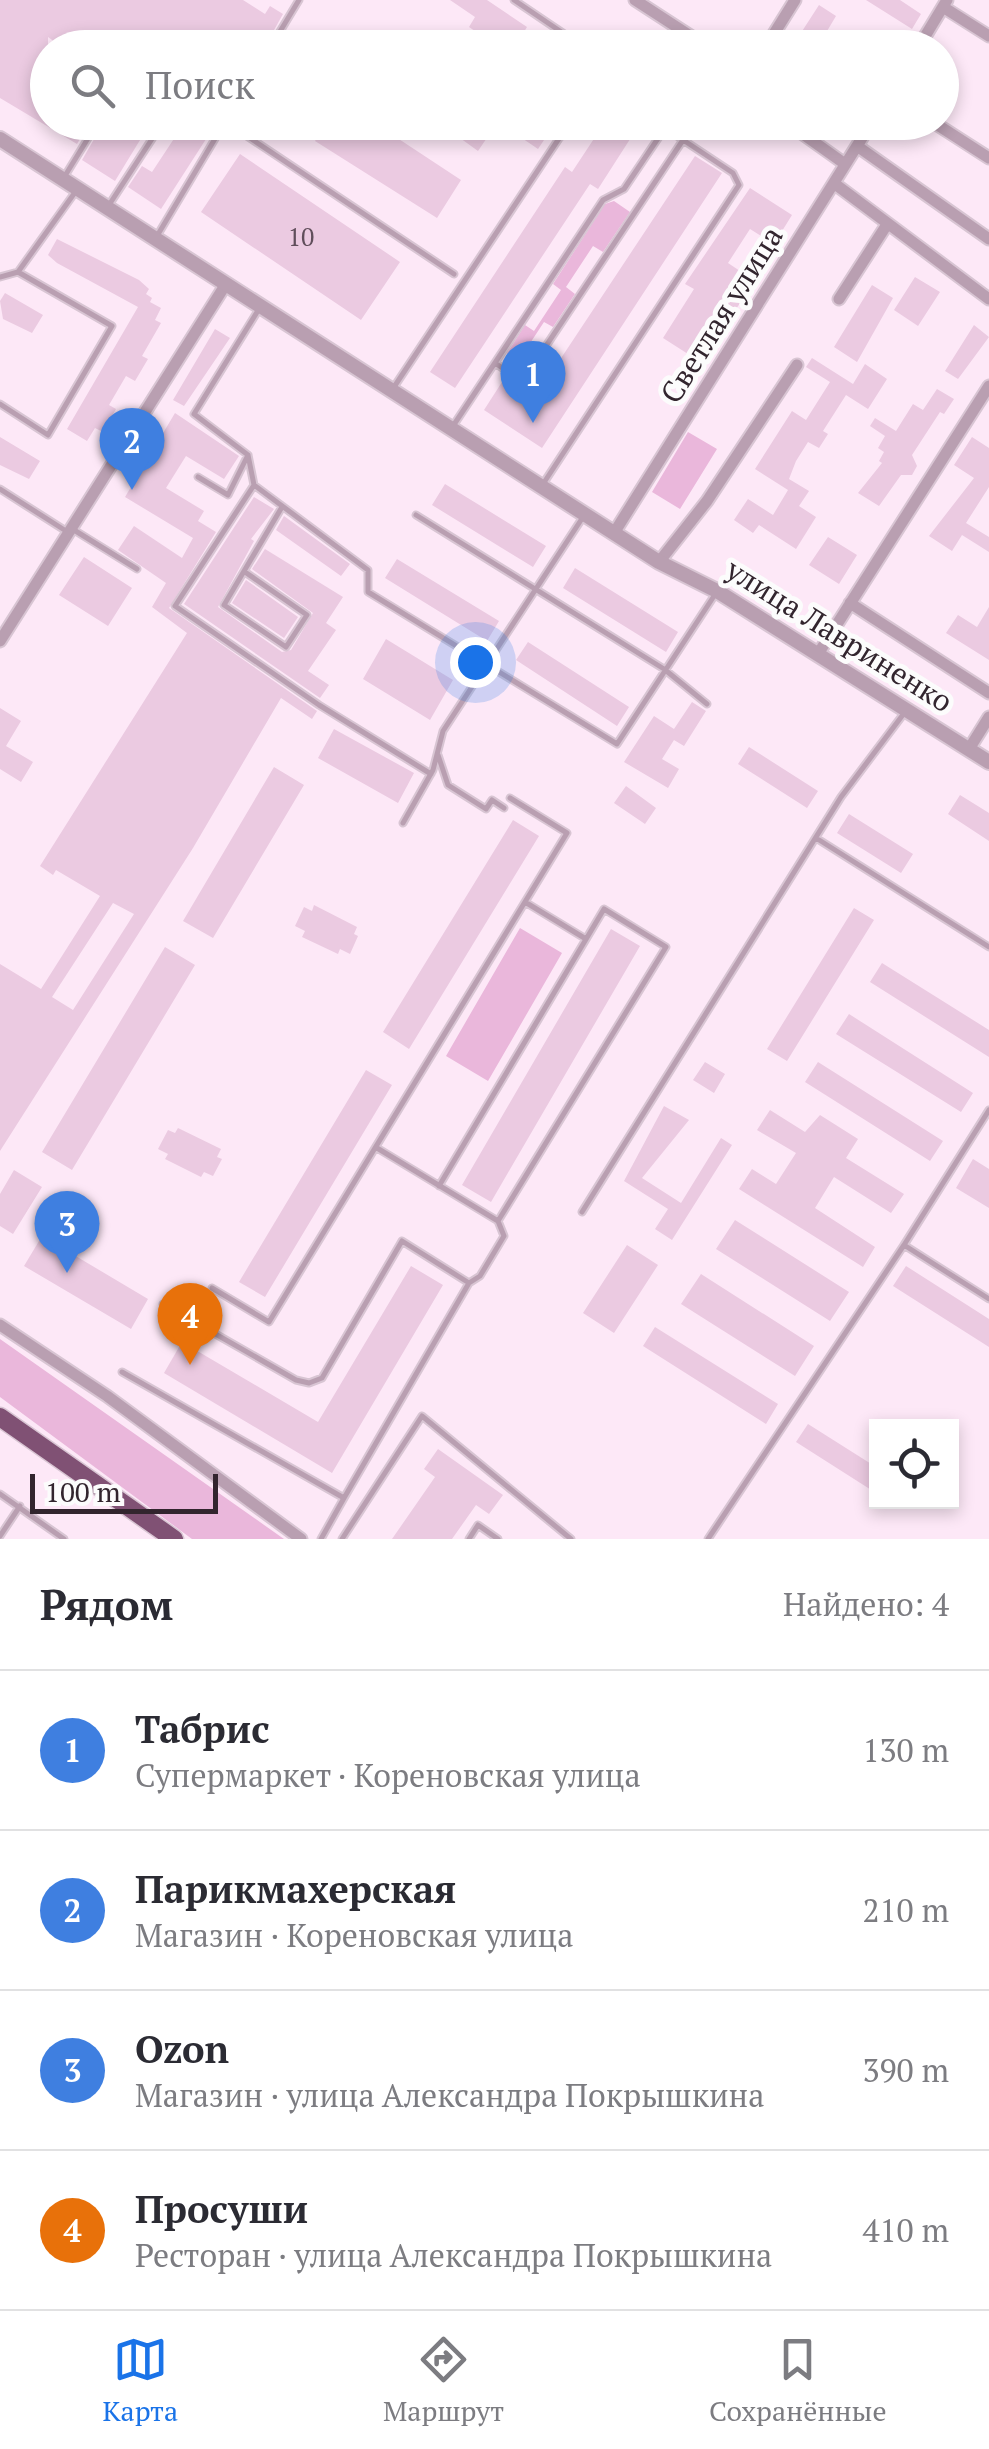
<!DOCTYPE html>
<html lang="ru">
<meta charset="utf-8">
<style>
:root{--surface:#fff;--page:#f2f2f3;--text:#2b2b33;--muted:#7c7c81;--line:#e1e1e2;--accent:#1a73e8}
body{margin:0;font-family:"PT Serif",serif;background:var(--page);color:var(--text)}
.controls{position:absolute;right:30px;bottom:30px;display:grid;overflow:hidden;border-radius:0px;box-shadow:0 5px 15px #0003}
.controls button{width:90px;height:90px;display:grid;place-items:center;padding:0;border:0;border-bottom:2px solid var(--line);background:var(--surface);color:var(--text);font:50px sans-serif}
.scale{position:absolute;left:30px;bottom:25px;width:188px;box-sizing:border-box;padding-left:10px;border:5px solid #32252e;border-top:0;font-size:28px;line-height:35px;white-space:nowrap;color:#32252e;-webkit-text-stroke:8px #fcfcfc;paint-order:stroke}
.you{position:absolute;left:475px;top:662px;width:35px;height:35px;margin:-25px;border:8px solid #fff;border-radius:50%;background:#1a73e8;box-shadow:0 0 0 15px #1a73e833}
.badge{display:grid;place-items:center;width:65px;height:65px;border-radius:50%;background:var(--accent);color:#fff;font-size:32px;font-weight:700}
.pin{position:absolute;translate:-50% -82px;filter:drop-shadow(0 2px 5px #0008)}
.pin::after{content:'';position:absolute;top:52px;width:35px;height:30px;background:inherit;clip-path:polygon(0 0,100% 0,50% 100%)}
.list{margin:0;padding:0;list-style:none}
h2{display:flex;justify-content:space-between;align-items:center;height:130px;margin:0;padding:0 40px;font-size:42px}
h2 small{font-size:32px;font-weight:400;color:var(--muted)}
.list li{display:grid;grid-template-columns:65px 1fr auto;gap:30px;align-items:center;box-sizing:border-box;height:160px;padding:0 40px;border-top:2px solid var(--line)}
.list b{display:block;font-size:38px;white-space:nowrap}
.list p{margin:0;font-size:32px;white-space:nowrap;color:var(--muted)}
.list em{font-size:32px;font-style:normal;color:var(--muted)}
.icon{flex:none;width:55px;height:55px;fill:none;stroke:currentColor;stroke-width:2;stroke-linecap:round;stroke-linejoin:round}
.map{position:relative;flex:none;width:989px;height:1539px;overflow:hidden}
.search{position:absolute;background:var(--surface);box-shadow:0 5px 15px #0003;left:30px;right:30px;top:30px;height:110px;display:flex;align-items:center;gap:25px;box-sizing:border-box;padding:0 35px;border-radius:55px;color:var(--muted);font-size:38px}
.sheet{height:770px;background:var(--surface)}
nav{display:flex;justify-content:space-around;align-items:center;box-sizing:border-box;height:140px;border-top:2px solid var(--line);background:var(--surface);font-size:28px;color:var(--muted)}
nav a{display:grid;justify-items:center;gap:5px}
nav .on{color:var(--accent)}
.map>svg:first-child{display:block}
.green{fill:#eab7db}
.building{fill:#ebcae1;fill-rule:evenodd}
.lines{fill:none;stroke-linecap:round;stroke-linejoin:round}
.service-casing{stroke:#d8c5d3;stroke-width:9}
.minor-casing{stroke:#d8c5d3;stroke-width:15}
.tertiary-casing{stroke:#d8c5d3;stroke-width:18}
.trunk-casing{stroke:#d8c5d3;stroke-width:21}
.service{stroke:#b99fb1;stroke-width:5}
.minor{stroke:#b99fb1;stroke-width:11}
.tertiary{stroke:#b99fb1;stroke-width:14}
.trunk{stroke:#805174;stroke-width:18}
.labels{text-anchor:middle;stroke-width:10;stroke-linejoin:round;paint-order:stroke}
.number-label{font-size:25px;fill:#604e5b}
.street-label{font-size:30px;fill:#32252e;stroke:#fcfcfc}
</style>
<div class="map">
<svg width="989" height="1539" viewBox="0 0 989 1539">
<rect width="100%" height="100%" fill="#fde8f7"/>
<!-- green -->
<path class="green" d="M614 201 630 212 603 252 593 246 566 287 575 294 553 327 544 322 519 360 524 367 514 370 507 353 525 325 534 331 561 290 553 284 605 204Z
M688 432 717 449 680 509 652 492Z
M520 928 562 953 488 1081 446 1056Z
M0 1339 284 1539H192L0 1397Z"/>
<!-- building -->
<path class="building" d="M0 0H243L265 14 270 6 283 14 264 48 239 34 230 48H63L48 37V122H90L77 144 0 98Z
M450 0H487L527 27 514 48H500L469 27 475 17Z
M866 0H900L921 14 912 29Z
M819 5 836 16 817 48H811L797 39Z
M104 122H151L115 181 82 160Z
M185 122H217L161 209 128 187 142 166 152 172Z
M303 122H329L357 140 368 122H373L461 180 437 218 315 141 320 133Z
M460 122H485L493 129 478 151 453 133Z
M515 122H556L538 149 510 130Z
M605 122H641L598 189 590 184 455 388 430 372 565 167 572 172Z
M240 154 400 262 361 320 201 212Z
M695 156 722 173 542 448 484 410 502 382 532 402Z
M750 188 792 215 774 244 750 229 728 263 755 281 732 315 719 306 688 354 663 338 694 289 685 284Z
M57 239 139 280 149 289 146 294 152 298 150 302 161 308 155 320 161 323 142 356 148 359 135 381 126 376 109 405 116 409 103 432 95 428 87 441 67 429 138 307 57 263 48 255Z
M915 277 940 292 918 326 894 310Z
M872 285 893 298 857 362 834 347Z
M5 293 43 315 32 333 3 319 0 301Z
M974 325 989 337 958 379 945 371Z
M215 329 230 338 184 406 173 400Z
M812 358 853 384 865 364 887 379 868 409 846 395 823 431 828 434 819 448 808 442 796 461 789 479 809 491 799 506 816 517 796 549 759 525 753 533 734 520 748 499 773 515 788 490 755 469 792 411 806 420 830 382 806 367Z
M937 389 954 399 944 414 940 412 912 455 917 466 912 475H901L879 506 858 493 882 463 879 461 884 452 878 448 885 436 870 426 875 418 896 431 913 404 923 410Z
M175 413 239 456 224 479 186 456 166 488 204 511 198 521 216 532 169 608 317 711 312 719 281 698 193 848 0 1151V964L41 989 100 896 56 870 53 875 40 866 187 633 152 607 166 583 118 550 134 526 182 558 193 538 125 497ZM113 903 134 914 73 1010 52 997Z
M0 437 40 461 29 479 0 465Z
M972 437 989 448V487L966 523 989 537V552L962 535 952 551 929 536 974 478 954 465Z
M445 484 546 546 533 567 432 505Z
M254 497 274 509 251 539 254 541 218 607 282 652 291 650 313 613 252 569 265 549 343 597 326 623 336 630 308 671 329 685 320 698 184 604Z
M284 516 350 564 341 576 276 530Z
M828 537 857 555 839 584 809 565Z
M84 557 132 588 108 626 59 595Z
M397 559 499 621 487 641 385 578Z
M575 568 678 632 666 652 563 588Z
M246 580 298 617 284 638 232 603Z
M989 607V660L946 633 958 615 977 627Z
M386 639 453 680 430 720 363 679Z
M528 642 629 707 617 726 516 660Z
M692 702 706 711 684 746 674 740 662 759 679 769 668 788 624 762 654 716 674 729Z
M0 708 21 721 6 746 33 762 21 782 0 769Z
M334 729 414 773 398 803 318 758Z
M749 747 818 791 807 808 738 764Z
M274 767 304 785 213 938 183 921Z
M626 786 656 808 645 824 614 803Z
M960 795 989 813V841L948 814Z
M849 814 913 854 901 873 837 833Z
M513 820 539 836 409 1049 383 1032Z
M314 905 357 927 354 934 358 936 350 954 340 949 338 954 302 937 305 931 295 926 304 907 312 911Z
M854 908 874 920 787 1061 767 1049Z
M611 929 640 946 491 1202 462 1185Z
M165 947 195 965 72 1170 42 1152Z
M882 963 989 1030V1057L870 982Z
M849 1014 973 1093 961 1112 836 1034Z
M705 1062 725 1074 714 1093 693 1080Z
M818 1062 943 1141 930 1161 805 1082Z
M366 1070 392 1085 265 1297 239 1282Z
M664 1106 689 1120 642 1178 681 1203 721 1138 732 1145 672 1240 655 1229 668 1209 624 1181Z
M770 1110 805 1132 820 1115 858 1139 846 1158 904 1194 891 1213 834 1177 815 1208 875 1247 863 1267 739 1189 752 1169 776 1184 796 1153 757 1130Z
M178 1128 221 1149 217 1157 222 1159 213 1176 204 1172 201 1177 165 1159 168 1154 158 1149 168 1130 175 1133Z
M973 1159 989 1169V1208L956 1188Z
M14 1170 42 1187 13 1234 0 1226V1194Z
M735 1220 849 1292 830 1321 716 1249Z
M42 1236 148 1299 131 1329 24 1266Z
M627 1245 658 1265 614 1333 583 1313Z
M411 1266 443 1285 332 1473 164 1373 182 1342 318 1422Z
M906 1266 989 1319V1347L893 1286Z
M701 1274 814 1346 795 1376 681 1304Z
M655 1327 778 1404 766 1424 643 1346Z
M808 1424 876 1467V1493L796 1442Z
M438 1449 503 1495 489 1514 476 1505 452 1539H392L435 1477 424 1469Z"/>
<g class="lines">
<defs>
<path id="service" d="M514 0 585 48
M270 48 299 0
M226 122 454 274
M63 179 98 122
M109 205 163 122
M157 236 225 122
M0 277 18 272 76 191
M495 363 516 377 528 373 683 140
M392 390 560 137 589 122
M0 404 48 435 112 326 18 272
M453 426 603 200 624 189 665 128
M248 455 254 485 368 570V592L617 744 716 593
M198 477 228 495 248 455 194 414 259 309
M543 484 739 185 733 173 656 122
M254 485 175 606 319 705 431 774
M0 489 66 531
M416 515 664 669 707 704
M74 530 137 569
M245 572 307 615 286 647 224 605 282 507
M438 755 448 785 486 809 492 800 504 808
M403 823 433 770 443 731 583 517
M816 838 989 947
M525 902 586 939
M377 1148 498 1221
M439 1186 604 909 666 947 498 1221 504 1236 480 1276 469 1283
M582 1212 841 797 905 712
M904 1245 989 1110
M212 1288 269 1322 567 833 510 798
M122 1372 344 1498 469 1283 402 1241 322 1378 309 1383 296 1380 163 1304
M0 1494 64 1539
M0 1536 20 1506
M321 1539 344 1498
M342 1539 422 1416 571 1539
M469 1539 478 1525 498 1539
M708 1539 904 1245 989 1299"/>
<path id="minor" d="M635 0 709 48
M943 7 989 36
M765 48 795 0
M918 48 947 0
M786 122 845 164
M933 122 989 158
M857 146 989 239
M835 184 989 299
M839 299 886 226
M614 533 872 122
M659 562 707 501 797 365
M850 603 989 693
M0 641 226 284
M818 654 989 386
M969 749 989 717
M0 1325 107 1396 301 1539"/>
<path id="tertiary" d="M0 139 659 562 717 591 989 762"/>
<path id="trunk" d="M0 1417 174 1539"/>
</defs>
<!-- service casing -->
<use href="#service" class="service-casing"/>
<!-- minor casing -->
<use href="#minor" class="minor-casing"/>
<!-- tertiary casing -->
<use href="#tertiary" class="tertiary-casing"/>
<!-- trunk casing -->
<use href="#trunk" class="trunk-casing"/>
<!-- service -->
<use href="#service" class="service"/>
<!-- minor -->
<use href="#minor" class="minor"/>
<!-- tertiary -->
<use href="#tertiary" class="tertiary"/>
<!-- trunk -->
<use href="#trunk" class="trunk"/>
</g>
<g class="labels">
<!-- number labels -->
<g class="number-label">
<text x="301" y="246">10</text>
</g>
<!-- street labels -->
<g class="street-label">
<text transform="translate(722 315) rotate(-58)" y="10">Светлая улица</text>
<text transform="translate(839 636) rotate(32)" y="10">улица Лавриненко</text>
</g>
</g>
</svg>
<div class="controls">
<button><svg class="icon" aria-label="locate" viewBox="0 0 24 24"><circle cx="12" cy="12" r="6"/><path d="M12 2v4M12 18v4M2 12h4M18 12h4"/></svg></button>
</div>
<div class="scale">100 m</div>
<div class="you"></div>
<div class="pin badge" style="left:533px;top:423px;background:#3f7fe0">1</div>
<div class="pin badge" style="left:132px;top:490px;background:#3f7fe0">2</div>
<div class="pin badge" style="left:67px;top:1273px;background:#3f7fe0">3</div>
<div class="pin badge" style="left:190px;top:1365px;background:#e8710a">4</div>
<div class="search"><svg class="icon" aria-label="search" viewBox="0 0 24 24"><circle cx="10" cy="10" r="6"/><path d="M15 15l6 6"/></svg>Поиск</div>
</div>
<section class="sheet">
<h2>Рядом<small>Найдено: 4</small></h2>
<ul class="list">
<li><span class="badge" style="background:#3f7fe0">1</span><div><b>Табрис</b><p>Супермаркет · Кореновская улица</p></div><em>130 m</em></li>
<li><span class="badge" style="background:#3f7fe0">2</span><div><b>Парикмахерская</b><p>Магазин · Кореновская улица</p></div><em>210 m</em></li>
<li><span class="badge" style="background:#3f7fe0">3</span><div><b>Ozon</b><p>Магазин · улица Александра Покрышкина</p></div><em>390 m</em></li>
<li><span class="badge" style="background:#e8710a">4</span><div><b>Просуши</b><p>Ресторан · улица Александра Покрышкина</p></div><em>410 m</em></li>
</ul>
</section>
<nav>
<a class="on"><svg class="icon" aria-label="map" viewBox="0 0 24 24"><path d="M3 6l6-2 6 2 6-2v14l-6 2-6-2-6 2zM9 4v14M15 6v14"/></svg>Карта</a>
<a><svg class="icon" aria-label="directions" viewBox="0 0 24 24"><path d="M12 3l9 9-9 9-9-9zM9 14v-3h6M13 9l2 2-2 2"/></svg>Маршрут</a>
<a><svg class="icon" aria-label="saved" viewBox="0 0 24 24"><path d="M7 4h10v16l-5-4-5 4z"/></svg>Сохранённые</a>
</nav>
